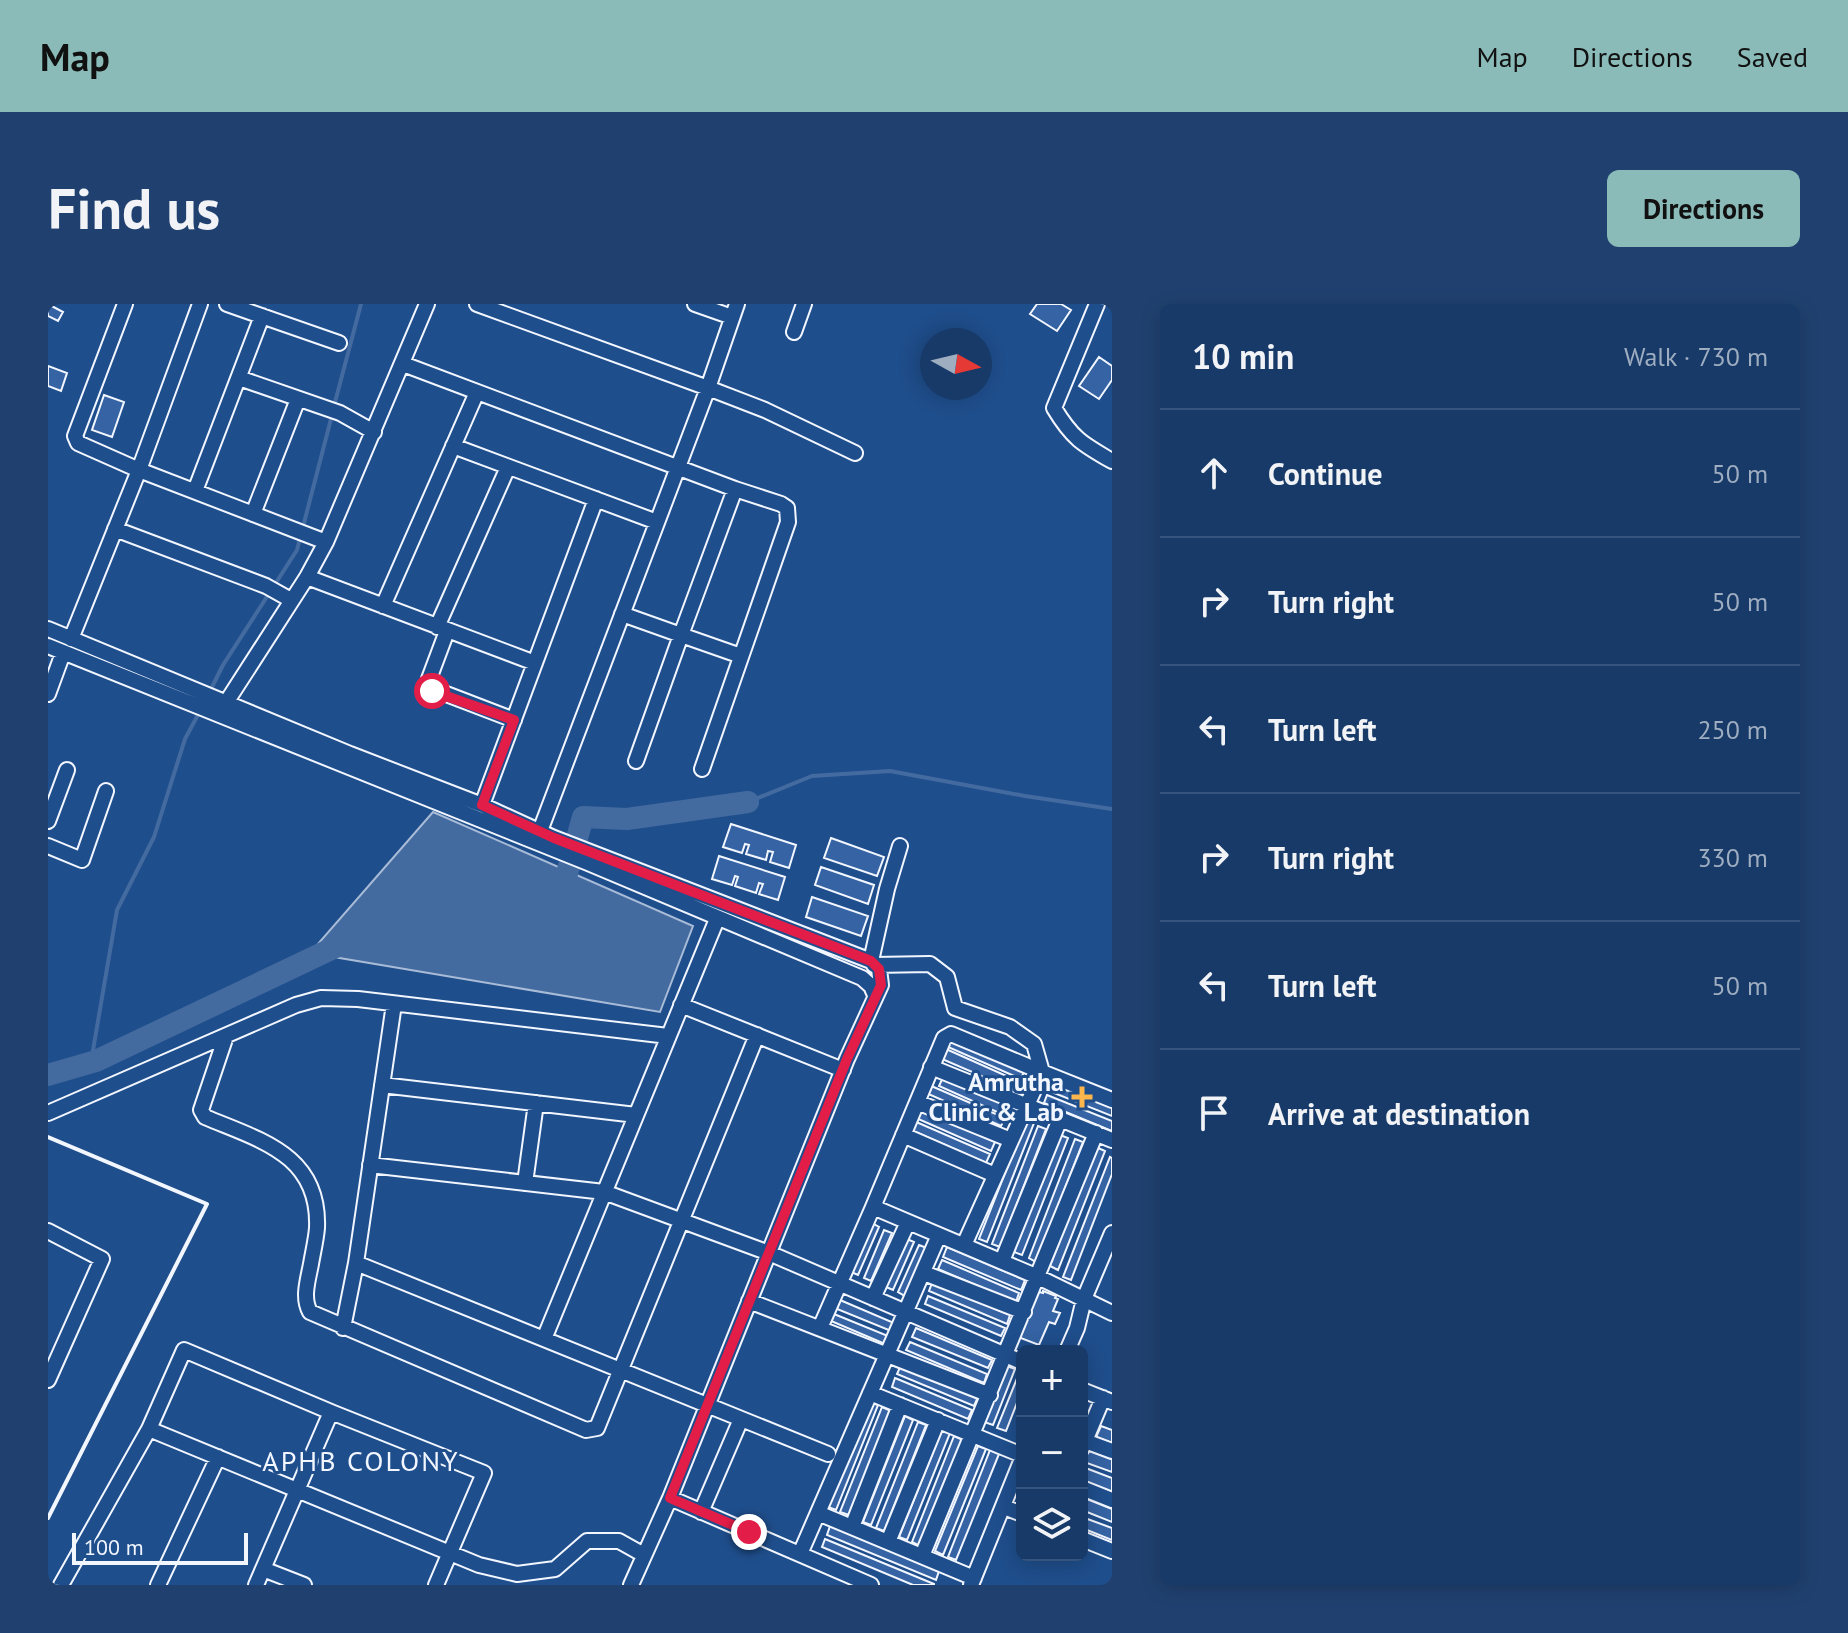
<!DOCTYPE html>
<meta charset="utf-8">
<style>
:root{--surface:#173a69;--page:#20416f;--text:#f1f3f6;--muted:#9eadc0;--line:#36547d;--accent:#8bbbb9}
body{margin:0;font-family:"PT Sans",sans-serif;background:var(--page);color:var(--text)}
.controls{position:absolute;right:24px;bottom:24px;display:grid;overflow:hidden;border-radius:12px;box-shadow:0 4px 20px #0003}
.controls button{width:72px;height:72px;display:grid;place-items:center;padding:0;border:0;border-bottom:2px solid var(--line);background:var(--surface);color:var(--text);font:40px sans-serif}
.compass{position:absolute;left:872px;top:24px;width:72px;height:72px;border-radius:50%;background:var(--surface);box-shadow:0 4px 20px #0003;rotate:98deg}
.scale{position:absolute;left:24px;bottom:20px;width:176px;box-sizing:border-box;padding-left:8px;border:4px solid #f2f6ff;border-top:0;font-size:22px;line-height:28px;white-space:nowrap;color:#f2f6ff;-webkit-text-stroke:6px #1f4e8c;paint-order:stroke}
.stop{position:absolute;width:24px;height:24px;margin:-18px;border:6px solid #e11d48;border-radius:50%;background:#fff}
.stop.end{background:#e11d48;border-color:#fff;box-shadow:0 2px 8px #0008}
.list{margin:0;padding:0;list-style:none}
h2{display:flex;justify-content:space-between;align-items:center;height:104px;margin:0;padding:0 32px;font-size:34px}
h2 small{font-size:26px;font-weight:400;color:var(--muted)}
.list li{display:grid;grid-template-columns:52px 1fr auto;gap:24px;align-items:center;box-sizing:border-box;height:128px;padding:0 32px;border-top:2px solid var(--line)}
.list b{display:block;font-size:30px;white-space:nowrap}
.list em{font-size:26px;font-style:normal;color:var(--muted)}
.icon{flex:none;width:44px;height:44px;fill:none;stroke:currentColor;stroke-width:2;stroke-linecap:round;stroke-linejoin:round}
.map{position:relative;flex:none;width:1064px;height:1281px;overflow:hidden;border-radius:12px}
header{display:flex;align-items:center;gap:48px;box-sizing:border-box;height:112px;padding:0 40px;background:var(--accent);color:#111}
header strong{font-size:38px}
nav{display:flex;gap:44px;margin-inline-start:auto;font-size:28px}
.intro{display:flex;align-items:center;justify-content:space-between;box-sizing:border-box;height:192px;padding:0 48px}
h1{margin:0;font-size:56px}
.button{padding:20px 36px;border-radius:12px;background:var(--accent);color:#111;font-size:28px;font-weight:700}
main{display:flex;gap:48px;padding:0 48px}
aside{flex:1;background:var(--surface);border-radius:12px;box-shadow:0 4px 20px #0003}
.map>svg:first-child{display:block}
.water{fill:#446ba0;stroke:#a8bbd7;stroke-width:2}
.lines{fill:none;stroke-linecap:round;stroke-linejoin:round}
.stream{stroke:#446ba0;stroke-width:4}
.river{stroke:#446ba0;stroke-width:22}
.building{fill:#3563a3;stroke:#f2f6ff;stroke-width:2}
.minor-casing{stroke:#f2f6ff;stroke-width:18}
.minor{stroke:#1f4e8c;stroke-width:14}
.wall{stroke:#f2f6ff;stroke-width:4}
.route{stroke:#e11d48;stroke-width:10}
.poi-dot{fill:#ffb74d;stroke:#1f4e8c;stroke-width:3}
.labels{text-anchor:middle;stroke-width:6;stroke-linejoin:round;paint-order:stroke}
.poi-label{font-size:26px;font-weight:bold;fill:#f2f6ff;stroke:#1f4e8c;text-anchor:end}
.neighbourhood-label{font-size:28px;letter-spacing:2px;fill:#f2f6ff;stroke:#1f4e8c}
</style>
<header>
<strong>Map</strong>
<nav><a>Map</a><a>Directions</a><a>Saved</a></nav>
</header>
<div class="intro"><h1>Find us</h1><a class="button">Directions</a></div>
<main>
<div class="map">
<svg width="1064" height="1281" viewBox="0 0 1064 1281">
<rect width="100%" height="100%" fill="#1f4e8c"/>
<!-- water -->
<path class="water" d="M385 508 645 622 612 708 262 649Z"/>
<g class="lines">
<!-- stream -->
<path class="stream" d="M286 102 313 0
M161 389 175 361 249 246 284 111
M700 498 764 472 842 467 977 492 1064 505
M43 758 69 606 106 533 137 435 152 407"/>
<!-- river -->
<path class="river" d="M512 594 535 513 579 515 700 498
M0 771 48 757 298 638"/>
</g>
<!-- building -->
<path class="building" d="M0 0 15 8 10 17 0 12Z
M989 0H1013L1023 6 1009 27 982 10Z
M1051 53 1064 62V76L1051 95 1031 82Z
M0 62 19 69 13 87 0 82Z
M56 91 76 98 64 133 44 126Z
M683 520 748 541 741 564 722 558 725 548 720 547 718 556 698 550 701 541 697 540 694 549 675 543Z
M783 534 836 553 829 572 776 554Z
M671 552 737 573 730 596 711 590 715 580 711 579 708 589 687 582 690 573 687 572 684 581 664 575Z
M773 563 826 581 820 600 767 581Z
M764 593 820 612 813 632 758 613Z
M904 733 977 765 973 775 900 743Z
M898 745 972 778 968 787 894 755Z
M896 771 963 801 958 812 891 782Z
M1011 777 1064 798V812L1006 789Z
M881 781 957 814 953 822 878 789Z
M999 791 1064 817V827L996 799Z
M872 805 947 838 943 847 868 814Z
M978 816 986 819 939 938 931 935Z
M866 817 942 850 938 859 863 826Z
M990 822 998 825 952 943 944 940Z
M1012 831 1020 834 974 951 966 948Z
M1027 835 1035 838 988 958 981 954Z
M1048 843 1057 847 1010 966 1002 962Z
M1062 853 1064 854V870L1023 976 1015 973Z
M824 919 831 923 810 971 803 968Z
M836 926 844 929 823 977 816 974Z
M859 935 866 938 845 986 838 983Z
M871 941 879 944 857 992 850 988Z
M899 943 977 976 973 986 895 953Z
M894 956 971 989 968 998 890 965Z
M884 979 962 1011 959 1020 881 987Z
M995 987 1008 992 1007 994 1010 995 1005 1007 1012 1009 1007 1020 1001 1018 991 1041 970 1033 991 988 995 989Z
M880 992 957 1024 953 1032 877 1000Z
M792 996 846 1019 843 1027 789 1005Z
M786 1010 840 1032 837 1040 783 1017Z
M868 1024 944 1056 940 1064 864 1033Z
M862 1038 939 1070 936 1079 858 1046Z
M853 1061 930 1093 926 1102 849 1070Z
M959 1062 967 1065 945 1121 936 1118Z
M972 1067 974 1086 958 1127 949 1124Z
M847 1074 924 1106 920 1115 844 1083Z
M822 1098 830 1101 788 1206 780 1203Z
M834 1103 843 1107 801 1211 792 1208Z
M857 1112 865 1116 823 1221 815 1218Z
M870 1118 878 1121 836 1227 828 1224Z
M1053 1122 1064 1126V1139L1048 1133Z
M894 1126 902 1129 859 1236 851 1233Z
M906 1132 915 1136 872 1242 864 1238Z
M930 1142 938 1145 895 1251 887 1247Z
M942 1146 951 1150 908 1256 900 1253Z
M1041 1146 1064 1155V1168L1036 1158Z
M1035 1163 1064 1174V1188L1034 1176Z
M1034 1193 1064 1205V1218L1034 1206Z
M1034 1213 1064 1224V1236L1034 1224Z
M782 1222 891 1267 888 1276 779 1231Z
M777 1235 886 1280V1281H865L774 1243Z"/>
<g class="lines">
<defs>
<path id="minor" d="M152 0 91 166 278 238
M179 0 291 39
M429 0 660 84 717 106 807 149
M647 0 684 13
M1049 0 1006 104C1024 134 1034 140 1064 157
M746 28 756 0
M355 60 687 185 633 331 574 310
M191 74 292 109 326 128
M405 142 609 218
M147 187 214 12
M205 210 250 95
M67 225 218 282 243 296
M259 273 487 359
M335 302 429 88
M389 323 460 163
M0 325 302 450 434 501 506 534 823 657 831 665 833 681 799 755 622 1194 823 1281
M399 327 381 375 380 383 466 416
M23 335 91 166 30 139 27 132 77 0
M0 342 540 559 814 674 823 682 827 691
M0 390 15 349
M174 405 259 273 278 238 379 0
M588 457 633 331 693 352
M654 465 740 218 739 204 733 200 687 185
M434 501 548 195
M0 517 19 466
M492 527 660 84 689 0
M0 542 34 556 58 487
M823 657 839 585 852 542
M826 661 882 660 899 673 907 704 962 723 986 740 994 768 1064 796
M633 701 795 766
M178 732 153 806 157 813C211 836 272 850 269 924 268 936 265 948 263 960 260 976 254 994 262 1008L538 1126 549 1124 709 731
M883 763 1064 836
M334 781 588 811
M869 798 963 836
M0 809 248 701 273 694 310 695 620 732
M855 831 947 871
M322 861 556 888 721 949 974 1058
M477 879 488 799
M0 927 54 955 0 1076
M916 941 994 768 903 730 896 734 825 903 990 973 1064 1009
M954 957 1012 815
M308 959 780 1150
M876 969 976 1008
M825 994 860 918
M701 997 942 1091
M295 1024 308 959 346 700
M772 1024 825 903
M496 1035 669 615
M1019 1047 1029 1024 1036 995 1064 929
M1034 1086 1064 1098
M822 1089 974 1151
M283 1108 436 1169 388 1281
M101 1125 431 1261 469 1270 507 1265 539 1237H571L596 1251
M1037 1137 1064 1147
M1034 1144 1055 1094
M1034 1184 1064 1196
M956 1203 974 1210
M653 1208 693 1115
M770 1209 926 1274
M804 1223 852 1101
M1034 1235 1064 1247
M840 1238 890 1116
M752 1250 891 931
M874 1252 1048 829
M215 1265 256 1281
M13 1281 101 1125 136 1046 283 1108 208 1281
M110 1281 170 1153
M583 1281 622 1194
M923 1281 974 1155"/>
</defs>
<!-- minor casing -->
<use href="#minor" class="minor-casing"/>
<!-- minor -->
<use href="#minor" class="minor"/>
<!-- wall -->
<path class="wall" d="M0 833 159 900 0 1214"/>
</g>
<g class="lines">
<!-- route -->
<path class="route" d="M384 387 466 416 434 501 506 534 823 657 831 665 833 681 799 755 622 1194 701 1228"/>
</g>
<!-- markers -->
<path class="poi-dot" d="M1030 781h8v8h8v8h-8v8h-8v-8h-8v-8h8z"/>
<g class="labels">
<!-- poi labels -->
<g class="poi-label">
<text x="1016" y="787">Amrutha<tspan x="1016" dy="30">Clinic &amp; Lab</tspan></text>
</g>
<!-- neighbourhood labels -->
<g class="neighbourhood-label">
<text x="313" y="1167">APHB COLONY</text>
</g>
</g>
</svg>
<div class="controls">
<button>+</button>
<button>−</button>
<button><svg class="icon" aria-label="layers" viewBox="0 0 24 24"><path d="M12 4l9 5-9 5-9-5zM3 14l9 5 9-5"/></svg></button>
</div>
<svg class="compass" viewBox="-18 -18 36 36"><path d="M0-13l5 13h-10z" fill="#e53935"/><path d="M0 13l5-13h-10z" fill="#9eadc0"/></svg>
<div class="scale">100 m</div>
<div class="stop" style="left:384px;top:387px"></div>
<div class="stop end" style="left:701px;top:1228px"></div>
</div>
<aside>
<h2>10 min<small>Walk · 730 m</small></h2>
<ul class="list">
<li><svg class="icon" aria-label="ahead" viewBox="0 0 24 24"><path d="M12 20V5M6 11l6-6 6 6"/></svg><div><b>Continue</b></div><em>50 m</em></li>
<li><svg class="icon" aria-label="right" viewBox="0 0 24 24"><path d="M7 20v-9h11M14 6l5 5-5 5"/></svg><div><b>Turn right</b></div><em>50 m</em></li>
<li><svg class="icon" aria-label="left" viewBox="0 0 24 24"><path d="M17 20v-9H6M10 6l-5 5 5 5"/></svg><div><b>Turn left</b></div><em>250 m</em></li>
<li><svg class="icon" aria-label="right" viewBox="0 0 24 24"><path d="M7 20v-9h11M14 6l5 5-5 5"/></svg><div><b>Turn right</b></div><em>330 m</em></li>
<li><svg class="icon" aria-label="left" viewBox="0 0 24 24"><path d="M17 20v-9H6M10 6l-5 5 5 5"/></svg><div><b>Turn left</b></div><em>50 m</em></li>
<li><svg class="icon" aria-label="arrive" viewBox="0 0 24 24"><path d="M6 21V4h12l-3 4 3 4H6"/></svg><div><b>Arrive at destination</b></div></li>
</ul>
</aside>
</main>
